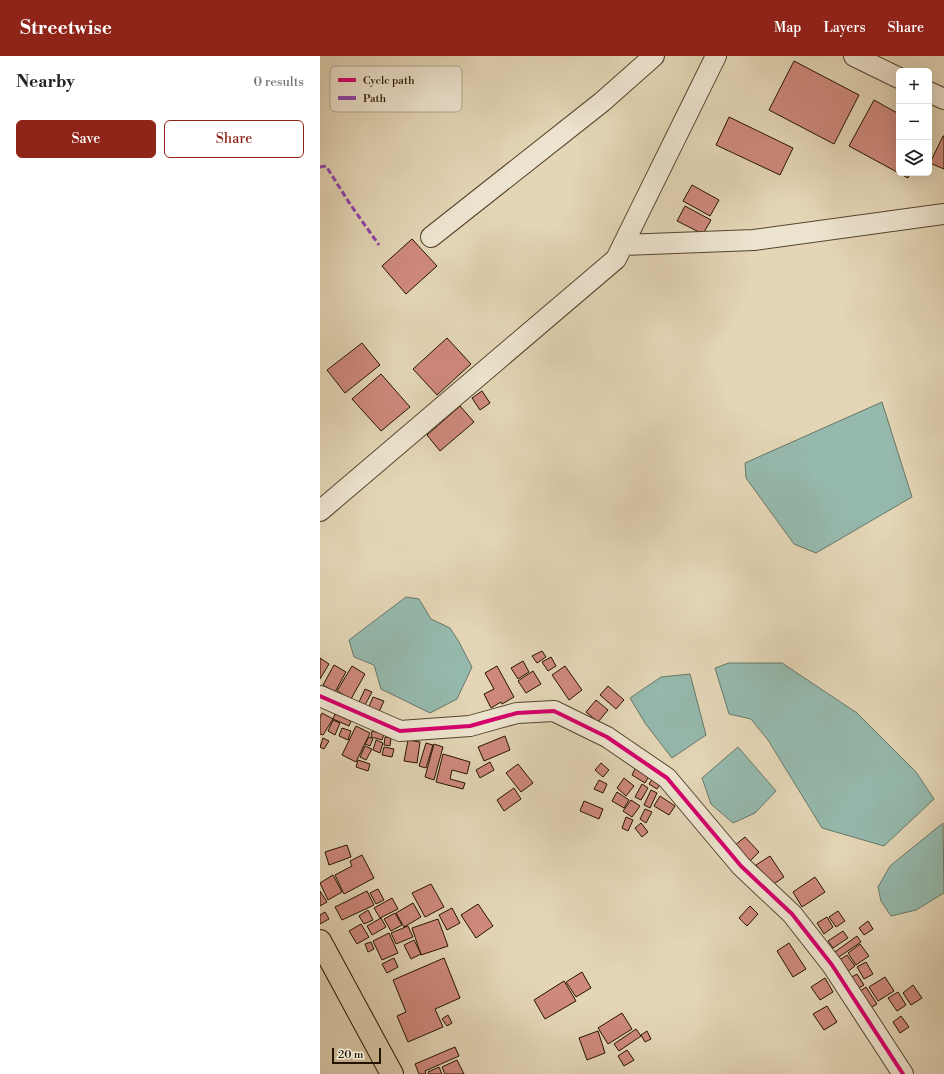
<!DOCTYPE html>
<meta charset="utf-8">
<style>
:root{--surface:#fff;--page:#f6f6f6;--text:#222;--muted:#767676;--line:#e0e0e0;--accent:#8f2418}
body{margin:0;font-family:"Libre Bodoni",serif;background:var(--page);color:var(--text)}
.controls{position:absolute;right:12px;top:12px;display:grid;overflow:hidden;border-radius:6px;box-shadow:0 4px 16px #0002}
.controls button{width:36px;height:36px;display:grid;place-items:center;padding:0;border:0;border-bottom:1px solid var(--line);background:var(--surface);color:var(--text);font:20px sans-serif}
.scale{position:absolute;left:12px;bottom:10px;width:49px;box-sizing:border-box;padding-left:4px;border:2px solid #251301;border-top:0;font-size:11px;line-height:14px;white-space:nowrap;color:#251301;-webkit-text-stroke:3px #ede4cf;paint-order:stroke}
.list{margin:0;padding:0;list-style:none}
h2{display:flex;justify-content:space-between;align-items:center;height:52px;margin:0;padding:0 16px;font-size:17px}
h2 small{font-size:13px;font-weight:400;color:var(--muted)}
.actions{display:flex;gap:8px;padding:12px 16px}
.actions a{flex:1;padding:9px 0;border:1px solid var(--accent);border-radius:6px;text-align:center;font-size:14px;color:var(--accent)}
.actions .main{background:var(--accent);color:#fff}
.icon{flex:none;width:22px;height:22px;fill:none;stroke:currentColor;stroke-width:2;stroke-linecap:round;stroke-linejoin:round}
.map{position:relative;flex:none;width:624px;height:1018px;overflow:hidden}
header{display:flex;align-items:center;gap:24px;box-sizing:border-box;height:56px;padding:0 20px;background:var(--accent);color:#fff}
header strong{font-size:19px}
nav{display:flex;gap:22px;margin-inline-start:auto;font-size:14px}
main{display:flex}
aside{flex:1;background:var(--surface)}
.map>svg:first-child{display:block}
.water{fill:#95b9ad;stroke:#687768}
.building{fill:#ce897c;stroke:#251301}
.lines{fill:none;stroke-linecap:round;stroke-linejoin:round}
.minor-casing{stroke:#54442e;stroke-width:22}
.highway-casing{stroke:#251301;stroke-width:24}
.minor{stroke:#ede4cf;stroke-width:20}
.highway{stroke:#e3d5b5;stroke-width:22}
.quiet{stroke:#8e44ad;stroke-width:3;stroke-dasharray:6 3;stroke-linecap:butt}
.cycleway-casing{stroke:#ede4cf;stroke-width:6}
.cycleway{stroke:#d6006c;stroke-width:4}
.key{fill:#ede4cf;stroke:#b1a591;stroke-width:1}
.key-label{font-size:11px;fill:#251301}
</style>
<header>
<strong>Streetwise</strong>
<nav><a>Map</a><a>Layers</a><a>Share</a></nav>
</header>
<main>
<aside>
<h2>Nearby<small>0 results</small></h2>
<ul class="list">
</ul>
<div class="actions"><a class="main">Save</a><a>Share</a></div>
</aside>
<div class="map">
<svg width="624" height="1018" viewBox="0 0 624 1018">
<rect width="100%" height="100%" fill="#e3d5b5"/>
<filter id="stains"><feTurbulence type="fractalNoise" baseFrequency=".005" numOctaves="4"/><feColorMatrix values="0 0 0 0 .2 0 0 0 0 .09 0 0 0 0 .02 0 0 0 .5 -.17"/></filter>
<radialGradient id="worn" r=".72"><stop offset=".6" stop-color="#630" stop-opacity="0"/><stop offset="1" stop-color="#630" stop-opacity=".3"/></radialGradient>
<!-- water -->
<path class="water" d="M562 346 592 441 496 497 474 488 426 422 425 407Z
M86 541 99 543 111 563 130 572 139 586 152 611 137 643 110 657 61 633 54 609 34 601 29 584Z
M409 607H462L537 657 596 716 614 743 564 790 502 772 448 684 431 663 409 658 395 612Z
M370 618 386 679 352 702 325 667 310 642 341 621Z
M418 691 456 735 435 757 413 767 391 748 382 722Z
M623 767 624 837 596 854 571 860 561 845 558 831 570 810Z"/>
<!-- building -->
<path class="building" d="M474 5 539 39 514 88 449 54Z
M554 44 579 58V117H590L588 122 529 90Z
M409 61 473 92 460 119 396 89Z
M623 80H624V113L610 107Z
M372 129 399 144 390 160 363 145Z
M365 150 391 164 383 178 357 165Z
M92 183 117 210 86 238 62 210Z
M127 282 151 308 117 339 93 313Z
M42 287 60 309 25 337 7 314Z
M61 318 90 351 61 375 32 343Z
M162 335 170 347 160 354 152 342Z
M140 350 154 366 120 395 107 379Z
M222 595 226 601 217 607 212 600Z
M231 601 236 610 228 615 222 606Z
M0 602 9 608 0 623Z
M203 605 209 616 198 623 191 612Z
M14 609 26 616 15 636 3 629Z
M32 610 45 618 31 643 17 635Z
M177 610 194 641 182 648 181 646 171 652 164 638 174 633 165 617Z
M245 610 262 634 249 644 232 619Z
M213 615 221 628 206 637 198 625Z
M288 630 304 644 296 653 280 639Z
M45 633 52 636 45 649 39 646Z
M53 641 64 645 57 660 47 655Z
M276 644 288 654 278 666 266 656Z
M2 657 13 663 3 679 0 678V661Z
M15 658 31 665 29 670 13 663Z
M13 664 20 667 15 679 8 675Z
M36 670 50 677 36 706 22 699Z
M22 672 31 675 28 684 19 680Z
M52 675 64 678 62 684 51 681Z
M185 680 190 694 164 705 158 691Z
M49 681 53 683 50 690 45 688Z
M65 681 71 682 70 690 64 689Z
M3 682 9 685 4 693 0 691Z
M56 684 63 687 60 697 53 694Z
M88 684 100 686 97 707 84 705Z
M106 687 113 689 106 712 99 710Z
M114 688 123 691 114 724 105 721Z
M45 690 52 693 46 704 40 701Z
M64 691 74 693 72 701 62 699Z
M123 698 150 706 147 718 132 714 130 723 145 727 143 733 116 726Z
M38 704 50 708 48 715 36 711Z
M170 706 174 714 160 722 156 714Z
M281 707 289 714 283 721 275 714Z
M198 708 213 727 201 736 186 717Z
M317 709 331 717 325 727 312 719Z
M304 722 314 730 306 740 297 732Z
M333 722 341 727 337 733 329 728Z
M279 724 287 728 283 737 274 733Z
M322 728 328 732 321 744 315 741Z
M194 732 201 743 184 755 177 744Z
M331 734 337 737 330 752 324 749Z
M297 736 309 744 304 752 292 745Z
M340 740 355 750 349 759 334 750Z
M311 744 320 750 312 761 303 755Z
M264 745 283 753 279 763 260 755Z
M325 753 332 756 326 767 320 763Z
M306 761 313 764 308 775 302 772Z
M321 767 328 776 322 781 315 772Z
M425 781 439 796 430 805 415 789Z
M27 789 31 801 9 809 5 796Z
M42 799 54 822 24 838 15 819 32 810 30 805Z
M450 800 464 821 451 830 436 809Z
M13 819 22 836 8 844 0 827Z
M495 821 505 836 482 851 473 836Z
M111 828 124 851 105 861 92 837Z
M58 833 64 844 56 848 50 837Z
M0 835 7 846 0 850Z
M47 835 54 849 22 864 15 851Z
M72 842 78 853 60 862 54 852Z
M93 847 101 861 84 871 76 857Z
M158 848 173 870 156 882 141 859Z
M430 850 438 858 427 870 419 862Z
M132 852 140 867 127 874 119 859Z
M48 854 53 864 44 868 39 860Z
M518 855 525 865 516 871 509 861Z
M5 856 9 863 0 868V859Z
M75 857 82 869 71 875 64 863Z
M507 861 513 871 504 878 497 867Z
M61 862 66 871 52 879 47 870Z
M118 863 128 890 101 899 92 872Z
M548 865 553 873 544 879 539 872Z
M41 868 49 881 37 888 29 875Z
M88 870 93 881 76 888 71 877Z
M523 875 528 882 513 892 508 885Z
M69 877 78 897 62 904 53 885Z
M537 880 541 886 516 903 512 898Z
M94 884 101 898 91 903 84 889Z
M51 886 54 893 48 896 45 888Z
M469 887 486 913 473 921 457 895Z
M540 888 549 900 536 909 528 897Z
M527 899 535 910 527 916 518 905Z
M74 902 78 911 67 917 62 908Z
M124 902 140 942 115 953 123 971 88 986 77 960 86 956 73 924Z
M546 906 553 918 544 923 537 911Z
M262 916 271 932 256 941 246 926Z
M537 918 544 929 537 933 530 922Z
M565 921 574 935 558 945 549 931Z
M505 922 513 936 500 944 491 931Z
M244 925 256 945 225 963 214 944Z
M593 929 602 942 591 949 583 937Z
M546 931 557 948 547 954 536 938Z
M578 936 586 949 577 955 568 942Z
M507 950 517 966 504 974 493 958Z
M302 957 312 973 288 988 278 972Z
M128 959 132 967 127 970 122 963Z
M581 960 589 971 580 977 573 966Z
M316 973 321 980 299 995 294 988Z
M278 975 285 997 267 1004 259 982Z
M327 975 331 983 325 986 321 979Z
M135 991 139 1000 105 1015 106 1018H99L95 1008Z
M307 994 314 1004 304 1010 298 1000Z
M137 1004 144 1018H125L122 1011Z
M119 1011 122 1018H109L108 1016Z"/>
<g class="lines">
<defs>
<path id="minor" d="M534 0 579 22
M609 36 624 43
M111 181 282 46 334 0
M303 189 434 184 624 158
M0 455 296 203 396 0
M0 640 80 675 150 670 197 657 234 655 287 681 347 722 421 810 472 858 512 909 583 1018"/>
<path id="highway" d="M0 885 72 1018"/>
</defs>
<!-- minor casing -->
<use href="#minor" class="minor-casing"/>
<!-- highway casing -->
<use href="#highway" class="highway-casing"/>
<!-- minor -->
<use href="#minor" class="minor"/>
<!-- highway -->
<use href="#highway" class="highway"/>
<!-- quiet -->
<path class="quiet" d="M0 111 6 110 30 148 59 189"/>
<defs>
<path id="cycleway" d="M0 640 80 675 150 670 197 657 234 655 287 681 347 722 421 810 472 858 512 909 583 1018"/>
</defs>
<!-- cycleway casing -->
<use href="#cycleway" class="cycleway-casing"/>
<!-- cycleway -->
<use href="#cycleway" class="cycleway"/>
</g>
<!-- legend -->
<rect x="10" y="10" width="132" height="46" rx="6" class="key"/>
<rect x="18" y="22" width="18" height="4" fill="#d6006c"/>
<rect x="18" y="40" width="18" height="4" fill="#8e44ad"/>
<g class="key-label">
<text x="43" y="28">Cycle path</text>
<text x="43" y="46">Path</text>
</g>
<rect width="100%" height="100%" filter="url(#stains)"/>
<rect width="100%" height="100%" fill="url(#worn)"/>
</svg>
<div class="controls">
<button>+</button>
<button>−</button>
<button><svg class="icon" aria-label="layers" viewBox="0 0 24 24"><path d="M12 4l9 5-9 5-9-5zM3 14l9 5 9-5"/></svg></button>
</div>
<div class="scale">20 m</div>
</div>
</main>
